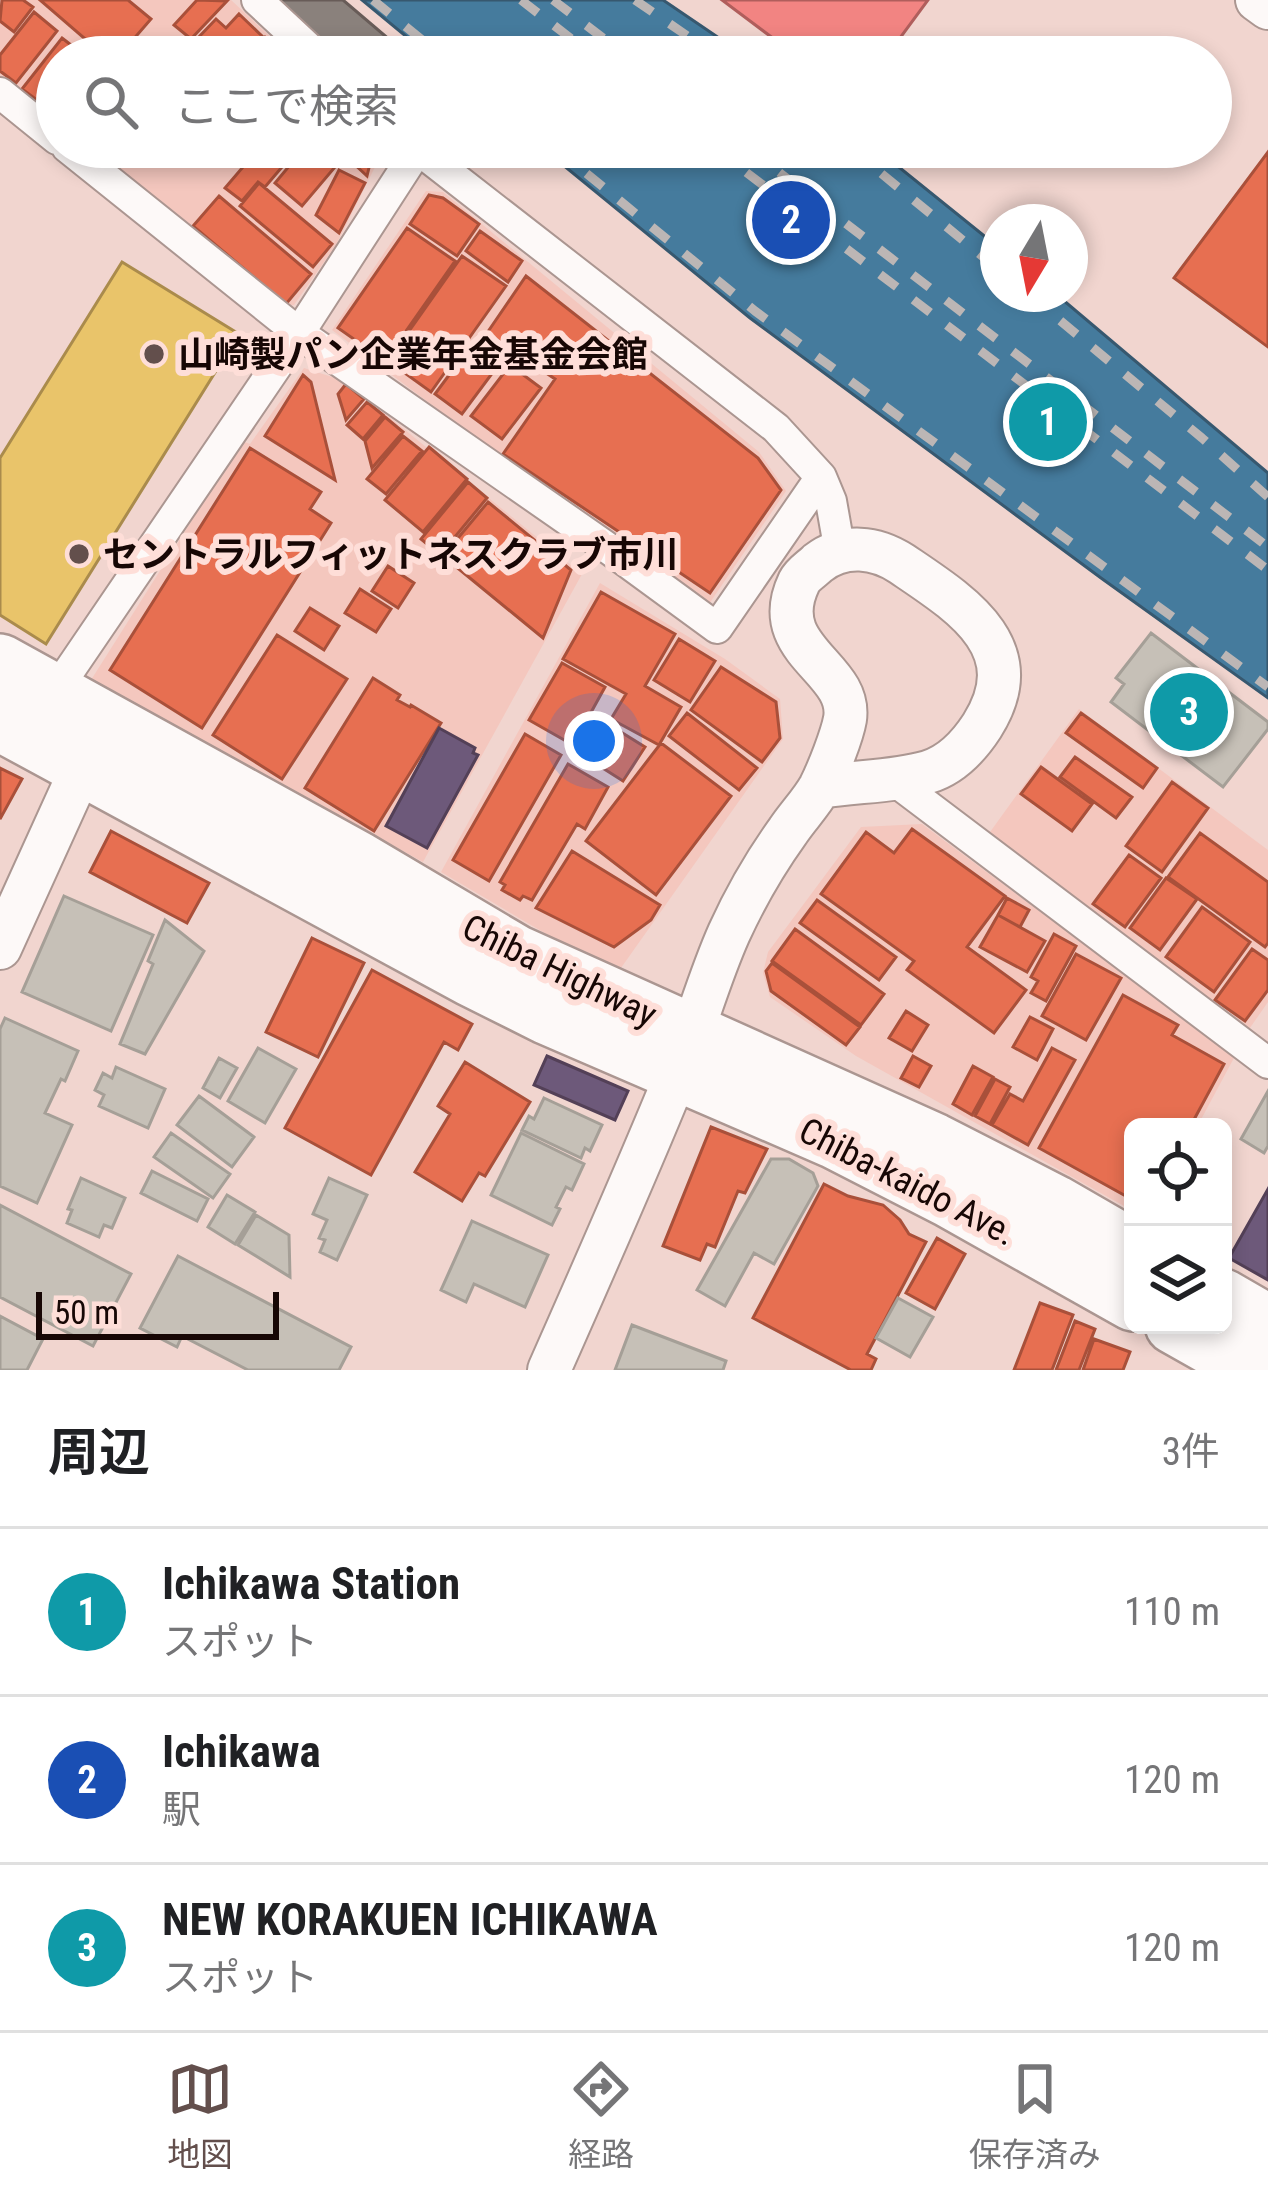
<!DOCTYPE html>
<html lang="ja">
<meta charset="utf-8">
<style>
:root{--surface:#fff;--page:#f6f6f6;--text:#202124;--muted:#757577;--line:#e0e0e0;--accent:#634f4c}
body{margin:0;font-family:"Roboto Condensed","Noto Sans JP",sans-serif;background:var(--page);color:var(--text)}
.controls{position:absolute;right:36px;bottom:36px;display:grid;overflow:hidden;border-radius:18px;box-shadow:0 6px 18px #0003}
.controls button{width:108px;height:108px;display:grid;place-items:center;padding:0;border:0;border-bottom:3px solid var(--line);background:var(--surface);color:var(--text);font:60px sans-serif}
.compass{position:absolute;left:980px;top:204px;width:108px;height:108px;border-radius:50%;background:var(--surface);box-shadow:0 6px 18px #0003;rotate:190deg}
.scale{position:absolute;left:36px;bottom:30px;width:243px;box-sizing:border-box;padding-left:12px;border:6px solid #170705;border-top:0;font-size:33px;line-height:42px;white-space:nowrap;color:#170705;-webkit-text-stroke:9px #feded8;paint-order:stroke}
.you{position:absolute;left:594px;top:741px;width:42px;height:42px;margin:-30px;border:9px solid #fff;border-radius:50%;background:#1a73e8;box-shadow:0 0 0 18px #1a73e833}
.badge{display:grid;place-items:center;width:78px;height:78px;border-radius:50%;background:var(--accent);color:#fff;font-size:39px;font-weight:700}
.pin{position:absolute;translate:-50% -50%;border:6px solid #fff;box-shadow:0 3px 12px #0006}
.list{margin:0;padding:0;list-style:none}
h2{display:flex;justify-content:space-between;align-items:center;height:156px;margin:0;padding:0 48px;font-size:51px}
h2 small{font-size:39px;font-weight:400;color:var(--muted)}
.list li{display:grid;grid-template-columns:78px 1fr auto;gap:36px;align-items:center;box-sizing:border-box;height:168px;padding:0 48px;border-top:3px solid var(--line)}
.list b{display:block;font-size:45px;white-space:nowrap}
.list p{margin:0;font-size:39px;white-space:nowrap;color:var(--muted)}
.list em{font-size:39px;font-style:normal;color:var(--muted)}
.icon{flex:none;width:66px;height:66px;fill:none;stroke:currentColor;stroke-width:2;stroke-linecap:round;stroke-linejoin:round}
.map{position:relative;flex:none;width:1268px;height:1370px;overflow:hidden}
.search{position:absolute;background:var(--surface);box-shadow:0 6px 18px #0003;left:36px;right:36px;top:36px;height:132px;display:flex;align-items:center;gap:30px;box-sizing:border-box;padding:0 42px;border-radius:66px;color:var(--muted);font-size:45px}
.sheet{height:660px;background:var(--surface)}
nav{display:flex;justify-content:space-around;align-items:center;box-sizing:border-box;height:168px;border-top:3px solid var(--line);background:var(--surface);font-size:33px;color:var(--muted)}
nav a{display:grid;justify-items:center;gap:6px}
nav .on{color:var(--accent)}
.map>svg:first-child{display:block}
.built{fill:#f4c7be}
.homes{fill:#e9c46a;stroke:#aa8b4c;stroke-width:3}
.shops{fill:#e76f51;stroke:#a9503a;stroke-width:3}
.offices{fill:#6d597a;stroke:#534057;stroke-width:3}
.health{fill:#f28482;stroke:#b05e5c;stroke-width:3}
.public{fill:#457b9d;stroke:#37586f;stroke-width:3}
.industry{fill:#8a817c;stroke:#685c58;stroke-width:3}
.building{fill:#c6c0b7;stroke:#a59f97;stroke-width:3}
.lines{fill:none;stroke-linecap:round;stroke-linejoin:round}
.street-casing{stroke:#ab9691;stroke-width:34}
.secondary-casing{stroke:#ab9691;stroke-width:46}
.highway-casing{stroke:#ab9691;stroke-width:62}
.street{stroke:#fdf9f8;stroke-width:30}
.secondary{stroke:#fdf9f8;stroke-width:42}
.highway{stroke:#fdf9f8;stroke-width:57}
.rail{stroke:#bcb6b5;stroke-width:9;stroke-dasharray:21 21;stroke-linecap:butt}
.poi-dot{fill:#634f4c;stroke:#feded8;stroke-width:4.5}
.labels{text-anchor:middle;stroke-width:12;stroke-linejoin:round;paint-order:stroke}
.poi-label{font-size:36px;font-weight:bold;fill:#170705;stroke:#feded8;text-anchor:start}
.street-label{font-size:36px;fill:#170705;stroke:#feded8}
</style>
<div class="map">
<svg width="1268" height="1370" viewBox="0 0 1268 1370">
<rect width="100%" height="100%" fill="#f1d5cf"/>
<!-- built -->
<path class="built" d="M0 0H231L292 57H57V123L0 76Z
M87 147H380V157L336 245 294 305 281 307Z
M426 191 443 192 759 452 786 491 709 604 610 539 332 330Z
M304 368 345 381 582 574 423 862 91 680 242 441 250 444Z
M600 583 725 659 780 699 783 739 616 975 441 872Z
M1079 709 1268 850V1002L1245 1035 985 839Z
M922 824 1235 1056 1197 1127H1133V1211L856 1056 770 997 763 973 768 952 861 827Z"/>
<!-- homes -->
<path class="homes" d="M122 262 239 334 46 644 0 615V458Z"/>
<!-- shops -->
<path class="shops" d="M2 0H23L33 7 14 32 0 21Z
M40 0H128L151 19 118 57H106Z
M197 0 227 1 191 39 174 25Z
M34 12 57 31 16 83 0 71V55Z
M239 14 262 36 242 57H214L196 40 216 19 226 28Z
M265 37 287 57H246Z
M62 38 84 55 57 57V91L45 106 22 89Z
M260 147H299L265 187 258 182 242 201 225 188Z
M305 147H311L335 167 302 206 275 183Z
M336 147H374L367 176Z
M1268 152V347L1174 278Z
M339 170 365 183 339 233 316 215Z
M259 183 332 244 313 267 240 206Z
M429 195 443 198 479 224 457 256 410 224Z
M219 196 311 274 286 304 193 226Z
M407 228 455 261 385 361 338 328Z
M480 231 522 261 508 282 466 251Z
M462 256 506 286 431 392 388 361Z
M526 276 758 458 781 490 710 593 503 454 555 379 487 333Z
M478 336 505 356 462 414 435 394Z
M510 365 541 388 502 439 471 416Z
M303 375 311 382 335 480 265 436Z
M346 384 364 399 346 420 338 394Z
M367 402 383 415 363 439 347 425Z
M385 417 403 432 372 468 365 441Z
M403 436 422 451 386 494 367 479Z
M429 447 467 479 423 532 385 500Z
M250 448 321 492 310 509 331 523 202 728 110 670Z
M468 482 487 498 440 555 421 539Z
M488 502 571 570 543 638 443 556Z
M388 566 414 583 398 608 372 591Z
M360 589 391 609 376 632 345 613Z
M601 592 675 634 645 686 681 707 659 745 611 719 626 694 563 659Z
M310 608 339 626 324 650 295 631Z
M277 635 347 679 282 779 213 735Z
M679 639 715 661 690 702 654 680Z
M562 663 605 687 573 745 529 720Z
M721 667 776 702 780 738 762 762 691 710Z
M373 678 400 695 397 700 410 707 411 705 441 723 374 831 305 788Z
M687 713 757 768 739 790 669 736Z
M1081 713 1157 768 1143 788 1066 733Z
M600 719 645 747 623 781 579 753Z
M525 734 561 755 489 881 453 860Z
M661 743 731 796 656 895 586 841Z
M1075 757 1132 797 1116 818 1060 777Z
M568 764 608 787 585 829 577 824 532 900 523 896 520 900 502 890 505 885 500 882Z
M1041 767 1092 804 1072 831 1021 794Z
M0 768 22 779 0 819Z
M1172 782 1208 808 1162 872 1126 846Z
M912 829 1005 896 967 947 1026 990 994 1033 907 970 914 961 821 894 866 832 894 853Z
M111 831 209 883 187 923 90 872Z
M1200 833 1268 882V943L1265 947 1168 877Z
M572 851 660 905 651 920 614 947 536 908Z
M1129 855 1161 878 1125 927 1093 904Z
M1166 878 1197 899 1160 950 1130 928Z
M1007 898 1029 910 1020 927 998 915Z
M817 900 896 957 879 980 800 923Z
M1202 907 1250 942 1214 992 1166 957Z
M998 915 1045 941 1027 972 980 947Z
M795 929 884 994 861 1025 772 961Z
M1054 934 1076 946 1046 1001 1031 993 1038 981 1031 977Z
M312 938 364 963 318 1057 266 1032Z
M1252 949 1268 960V990L1245 1021 1215 1000Z
M1076 954 1121 978 1086 1040 1042 1016Z
M772 963 860 1027 846 1045 771 991 766 971Z
M372 970 472 1024 458 1050 444 1042 371 1175 285 1128Z
M1123 995 1178 1025 1172 1035 1224 1064 1190 1127H1133V1200L1039 1148Z
M906 1011 928 1025 912 1051 889 1038Z
M1030 1017 1053 1029 1037 1060 1013 1047Z
M1052 1048 1075 1060 1028 1145 992 1125 1010 1094 1023 1101Z
M913 1056 931 1066 919 1087 901 1078Z
M465 1062 530 1102 485 1176 479 1173 462 1201 415 1172 450 1114 438 1106Z
M973 1066 993 1077 972 1115 953 1104Z
M995 1079 1010 1087 990 1124 975 1116Z
M711 1127 767 1149 745 1193 738 1191 715 1247 707 1244 700 1260 663 1246Z
M824 1184 848 1196 883 1205 900 1220 909 1234 926 1242 867 1354 876 1359 871 1370H851L753 1318Z
M937 1238 965 1254 935 1309 906 1293Z
M1040 1303 1073 1315 1052 1370H1014Z
M1075 1321 1095 1329 1079 1370H1056Z
M1094 1339 1130 1352 1123 1370H1083Z"/>
<!-- offices -->
<path class="offices" d="M439 728 475 748 473 753 478 755 427 848 386 826Z
M547 1056 628 1091 615 1120 534 1085Z
M1268 1189V1280L1229 1258Z"/>
<!-- health -->
<path class="health" d="M722 0H928L886 57H798Z"/>
<!-- public -->
<path class="public" d="M362 0H663L747 57H431Z
M541 147H874L998 247V294H1056L1268 473V698L1101 578 750 318Z"/>
<!-- industry -->
<path class="industry" d="M273 0H343L410 57H334Z"/>
<!-- building -->
<path class="building" d="M1151 633 1268 722V729L1223 787 1111 702 1124 684 1116 678Z
M64 896 153 935 111 1031 22 992Z
M165 920 204 951 145 1054 120 1044 153 964 148 961Z
M5 1018 78 1051 65 1081 61 1079 45 1113 72 1125 37 1203 0 1186V1029Z
M258 1048 296 1069 265 1123 228 1101Z
M219 1058 237 1068 220 1098 203 1088Z
M116 1067 165 1089 148 1128 99 1106 104 1095 95 1090 103 1073 112 1078Z
M1268 1091V1146L1264 1153 1241 1139Z
M199 1096 254 1137 232 1167 177 1125Z
M544 1098 602 1125 590 1151 585 1148 581 1158 522 1130 529 1116 534 1119Z
M171 1133 230 1174 213 1198 154 1157Z
M521 1133 584 1164 572 1190 566 1187 556 1207 560 1209 552 1225 491 1195Z
M771 1159H789L813 1173 818 1186 774 1264 754 1253 725 1306 697 1290Z
M152 1171 208 1199 197 1221 141 1193Z
M81 1178 125 1198 112 1228 104 1225 99 1237 67 1223 72 1210 68 1209Z
M329 1178 367 1195 337 1260 320 1252 325 1240 319 1238 327 1220 313 1214Z
M227 1195 255 1212 235 1244 208 1227Z
M0 1205 131 1274 93 1346 0 1297Z
M256 1215 289 1235 290 1277 238 1245Z
M472 1221 548 1255 525 1307 474 1284 466 1302 441 1290Z
M178 1256 351 1347 339 1370H248L182 1336 177 1347 140 1328Z
M898 1298 933 1317 910 1357 876 1338Z
M0 1316 43 1339 27 1370H0Z
M632 1325 726 1361 723 1370H615Z"/>
<g class="lines">
<defs>
<path id="street" d="M257 0 318 57
M0 93 57 139
M67 147 299 333 605 546 717 628 821 477
M415 147 776 428 821 477 831 501 840 552
M54 693 299 333 418 149
M891 778 1268 1063"/>
<path id="secondary" d="M1257 0 1268 8
M0 948 94 741
M549 1370C592 1273 635 1176 675 1078 695 1030 708 980 729 933 745 898 765 863 788 831 798 816 811 803 820 787 828 771 842 736 845 719 853 667 766 651 799 582 803 574 812 569 818 563 844 543 876 547 902 564 961 604 1032 647 982 726 969 746 951 765 928 772 894 782 855 781 820 787"/>
<path id="highway" d="M0 663 359 861 516 954 934 1142 1055 1204 1133 1249
M0 722 470 977 546 1015 833 1139 950 1199 1133 1302
M1223 1298 1268 1324
M1174 1325 1254 1370"/>
</defs>
<!-- street casing -->
<use href="#street" class="street-casing"/>
<!-- secondary casing -->
<use href="#secondary" class="secondary-casing"/>
<!-- highway casing -->
<use href="#highway" class="highway-casing"/>
<!-- street -->
<use href="#street" class="street"/>
<!-- secondary -->
<use href="#secondary" class="secondary"/>
<!-- highway -->
<use href="#highway" class="highway"/>
<!-- rail -->
<path class="rail" d="M373 0 443 57
M521 0 595 57
M553 0 628 57
M635 0 718 57
M554 147 755 311 1268 687
M713 147 1268 570
M746 147 1268 547
M849 147 998 269
M1028 294 1202 438 1268 497"/>
</g>
<!-- markers -->
<g class="poi-dot">
<circle cx="154" cy="354" r="12"/>
<circle cx="79" cy="554" r="12"/>
</g>
<g class="labels">
<!-- poi labels -->
<g class="poi-label">
<text x="178" y="367">山崎製パン企業年金基金会館</text>
<text x="103" y="567">セントラルフィットネスクラブ市川</text>
</g>
<!-- street labels -->
<g class="street-label">
<text transform="translate(560 970) rotate(26)" y="13">Chiba Highway</text>
<text transform="translate(908 1181) rotate(27)" y="13">Chiba-kaido Ave.</text>
</g>
</g>
</svg>
<div class="controls">
<button><svg class="icon" aria-label="locate" viewBox="0 0 24 24"><circle cx="12" cy="12" r="6"/><path d="M12 2v4M12 18v4M2 12h4M18 12h4"/></svg></button>
<button><svg class="icon" aria-label="layers" viewBox="0 0 24 24"><path d="M12 4l9 5-9 5-9-5zM3 14l9 5 9-5"/></svg></button>
</div>
<svg class="compass" viewBox="-18 -18 36 36"><path d="M0-13l5 13h-10z" fill="#e53935"/><path d="M0 13l5-13h-10z" fill="#757577"/></svg>
<div class="scale">50 m</div>
<div class="you"></div>
<div class="pin badge" style="left:1048px;top:422px;background:#0f9aa8">1</div>
<div class="pin badge" style="left:791px;top:220px;background:#1a4fb4">2</div>
<div class="pin badge" style="left:1189px;top:712px;background:#0f9aa8">3</div>
<div class="search"><svg class="icon" aria-label="search" viewBox="0 0 24 24"><circle cx="10" cy="10" r="6"/><path d="M15 15l6 6"/></svg>ここで検索</div>
</div>
<section class="sheet">
<h2>周辺<small>3件</small></h2>
<ul class="list">
<li><span class="badge" style="background:#0f9aa8">1</span><div><b>Ichikawa Station</b><p>スポット</p></div><em>110 m</em></li>
<li><span class="badge" style="background:#1a4fb4">2</span><div><b>Ichikawa</b><p>駅</p></div><em>120 m</em></li>
<li><span class="badge" style="background:#0f9aa8">3</span><div><b>NEW KORAKUEN ICHIKAWA</b><p>スポット</p></div><em>120 m</em></li>
</ul>
</section>
<nav>
<a class="on"><svg class="icon" aria-label="map" viewBox="0 0 24 24"><path d="M3 6l6-2 6 2 6-2v14l-6 2-6-2-6 2zM9 4v14M15 6v14"/></svg>地図</a>
<a><svg class="icon" aria-label="directions" viewBox="0 0 24 24"><path d="M12 3l9 9-9 9-9-9zM9 14v-3h6M13 9l2 2-2 2"/></svg>経路</a>
<a><svg class="icon" aria-label="saved" viewBox="0 0 24 24"><path d="M7 4h10v16l-5-4-5 4z"/></svg>保存済み</a>
</nav>
